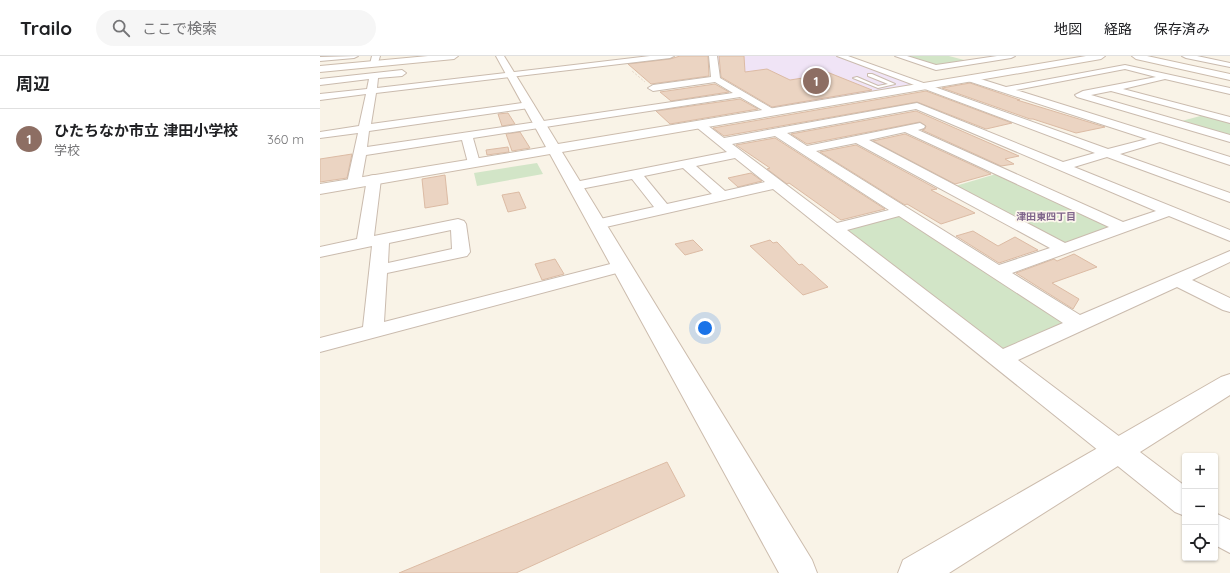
<!DOCTYPE html>
<html lang="ja">
<meta charset="utf-8">
<style>
:root{--surface:#fff;--page:#f6f6f6;--text:#202124;--muted:#757577;--line:#e0e0e0;--accent:#ea580c}
body{margin:0;font-family:Quicksand,"Noto Sans JP",sans-serif;background:var(--page);color:var(--text)}
.controls{position:absolute;right:12px;bottom:12px;display:grid;overflow:hidden;border-radius:4px;box-shadow:0 1px 3px #0004}
.controls button{width:36px;height:36px;display:grid;place-items:center;padding:0;border:0;border-bottom:1px solid var(--line);background:var(--surface);color:var(--text);font:20px sans-serif}
.you{position:absolute;left:385px;top:272px;width:14px;height:14px;margin:-10px;border:3px solid #fff;border-radius:50%;background:#1a73e8;box-shadow:0 0 0 6px #1a73e833}
.badge{display:grid;place-items:center;width:26px;height:26px;border-radius:50%;background:var(--accent);color:#fff;font-size:13px;font-weight:700}
.pin{position:absolute;translate:-50% -50%;border:2px solid #fff;box-shadow:0 1px 4px #0006}
.list{margin:0;padding:0;list-style:none}
h2{display:flex;justify-content:space-between;align-items:center;height:52px;margin:0;padding:0 16px;font-size:17px}
h2 small{font-size:13px;font-weight:400;color:var(--muted)}
.list li{display:grid;grid-template-columns:26px 1fr auto;gap:12px;align-items:center;box-sizing:border-box;height:60px;padding:0 16px;border-top:1px solid var(--line)}
.list b{display:block;font-size:15px;white-space:nowrap}
.list p{margin:0;font-size:13px;white-space:nowrap;color:var(--muted)}
.list em{font-size:13px;font-style:normal;color:var(--muted)}
.icon{flex:none;width:22px;height:22px;fill:none;stroke:currentColor;stroke-width:2;stroke-linecap:round;stroke-linejoin:round}
.map{position:relative;flex:none;width:910px;height:517px;overflow:hidden}
header{display:flex;align-items:center;gap:24px;box-sizing:border-box;height:56px;padding:0 20px;background:var(--surface);border-bottom:1px solid var(--line)}
header strong{font-size:19px}
nav{display:flex;gap:22px;margin-inline-start:auto;font-size:14px}
.search{width:280px;height:36px;background:var(--page);display:flex;align-items:center;gap:10px;box-sizing:border-box;padding:0 14px;border-radius:22px;color:var(--muted);font-size:15px}
main{display:flex}
aside{flex:1;background:var(--surface)}
.map>svg:first-child{display:block}
.education{fill:#f0e4f6}
.green{fill:#d2e5c7}
.building{fill:#ebd4c2;stroke:#dcbba4}
.lines{fill:none;stroke-linecap:round;stroke-linejoin:round}
.lane-casing{stroke:#cabbae;stroke-width:2}
.street-casing{stroke:#cabbae;stroke-width:2}
.secondary-casing{stroke:#ccbcad;stroke-width:2}
.path{stroke:#d0b7a5;stroke-width:1;stroke-dasharray:0.5 1.5;stroke-linecap:butt}
.lane{fill:#fff;fill-rule:evenodd}
.street{fill:#fff;fill-rule:evenodd}
.secondary{fill:#fff;fill-rule:evenodd}
.labels{text-anchor:middle;stroke-width:3.5;stroke-linejoin:round;paint-order:stroke}
.far-neighbourhood-label{font-size:10px;font-weight:bold;fill:#80668c;stroke:#fdf7ed}
</style>
<header>
<strong>Trailo</strong>
<div class="search"><svg class="icon" aria-label="search" viewBox="0 0 24 24"><circle cx="10" cy="10" r="6"/><path d="M15 15l6 6"/></svg>ここで検索</div>
<nav><a>地図</a><a>経路</a><a>保存済み</a></nav>
</header>
<main>
<aside>
<h2>周辺<small></small></h2>
<ul class="list">
<li><span class="badge" style="background:#8d6e63">1</span><div><b>ひたちなか市立 津田小学校</b><p>学校</p></div><em>360 m</em></li>
</ul>
</aside>
<div class="map">
<svg width="910" height="517" viewBox="0 0 910 517">
<rect width="100%" height="100%" fill="#f9f3e7"/>
<!-- education -->
<path class="education" d="M397 0H515L595 29 457 54 402 21Z"/>
<!-- green -->
<path class="green" d="M582 0H629L648 5 616 11Z
M884 59 910 66V82L858 66Z
M217 107 223 118 157 130 154 117Z
M676 118 792 172 745 190 632 131Z
M578 159 749 269 684 295 522 175Z"/>
<!-- building -->
<path class="building" d="M360 0H388L389 20 331 28 308 8 350 3Z
M399 0H424L425 16 447 13 470 24 489 21 488 18H504L507 16 552 34 452 51 401 21Z
M650 27 700 44H697L785 71 756 77 713 63H710L622 32Z
M395 28 409 36 351 45 340 36Z
M606 35 692 67 666 73 597 46 404 80 393 72Z
M420 43 438 53 350 68 336 55Z
M596 55 699 100 685 103 694 108 681 110 602 74 605 73 606 70 600 66 487 88 471 78Z
M188 57 195 68 182 70 178 58Z
M200 76 210 92 192 95 186 78Z
M585 78 661 113 671 118 635 128 553 85Z
M455 82 565 153 521 164 469 127 467 128 447 113 450 112 416 89Z
M536 89 617 133 611 134 655 157 621 168 587 148 585 149 500 96Z
M188 91 189 96 167 99 166 94Z
M32 98 27 122 0 126V103Z
M431 117 442 125 418 131 408 122Z
M125 119 128 148 105 152 102 123Z
M199 136 206 152 188 156 182 139Z
M653 175 678 190 695 181 718 194 679 207 636 180Z
M373 184 383 194 365 199 355 188Z
M450 184 453 187 457 186 479 209 482 208 508 231 483 239 430 190Z
M754 198 777 211 732 227 759 243 753 253 696 217 734 203 737 205Z
M235 203 244 218 222 224 215 208Z
M347 406 365 440 196 517H79Z"/>
<g class="lines">
<defs>
<path id="lane" d="M548 18H552L575 28 558 32 533 22 537 21 558 30 568 28 548 20Z"/>
<path id="street" d="M38 0 34 2 0 5V1Z
M52 0H60L57 10H54L50 8Z
M330 0H354L350 2 56 37 51 68 209 46 214 49 209 52 49 75 47 91 413 37 395 26 333 35 328 32 333 29 391 21 389 0H397L400 22 458 56 453 59 449 58 420 41 153 82 160 107 159 110H149L148 107 142 84 46 99 41 127 39 130 34 131 29 130 27 127 38 77 0 82V76L39 70 46 38 0 44V38L47 33 49 23 0 29V23L82 14 86 17 82 20 58 22 57 32Z
M517 0H528L788 93 827 83 648 25 647 23 651 20 686 31 805 9 910 32V38L845 23 803 33 910 61V67L791 35 771 39 910 79V86L757 41 755 39 763 35 836 21 805 13 696 34 910 101V109L840 86 800 98 910 137V146L787 101 754 111 910 174V185L849 160 692 217 760 259 910 195V206L872 224 910 242V256L903 254 857 231 698 304 865 430V460L855 456 453 133 277 173 271 171 269 168 271 165 334 151 312 123 255 134 250 133 248 130 250 127 407 96 375 70 374 68 379 65 383 66 404 82 597 47 743 106 775 97ZM596 53 836 155 803 166 598 74 604 72 605 70 600 67 487 90 467 77ZM585 76 789 171 745 187 549 84ZM455 80 569 154 517 167 412 88ZM536 87 730 192 679 209 496 95ZM415 102 445 126 405 135 376 110ZM363 112 392 138 347 148 324 120ZM579 160 743 267 683 293 527 174Z
M575 0H587L616 9 677 0H695L691 2 616 14Z
M862 0H877L910 7V11L866 2Z
M54 119 59 120 61 123 54 180 138 163 144 165 146 168 150 196 147 200 67 217 64 266 302 205 308 206 311 210 308 214 0 296V282L43 271 52 190 0 201V191L37 183 47 123 49 120ZM131 174 132 193 68 207 69 187Z
M895 457 910 464V497L895 489Z"/>
<path id="secondary" d="M108 0H138L134 3 0 16V10Z
M176 0H184L238 88 766 0H785L781 3 242 96 492 504 497 517H459L230 98 0 138V128L226 91Z
M812 0H827L910 18V24L816 3Z
M910 318V339L629 517H578L583 504 901 321Z"/>
</defs>
<!-- lane casing -->
<use href="#lane" class="lane-casing"/>
<!-- street casing -->
<use href="#street" class="street-casing"/>
<!-- secondary casing -->
<use href="#secondary" class="secondary-casing"/>
<!-- path -->
<path class="path" d="M312 15 325 26"/>
<!-- lane -->
<use href="#lane" class="lane"/>
<!-- street -->
<use href="#street" class="street"/>
<!-- secondary -->
<use href="#secondary" class="secondary"/>
</g>
<g class="labels">
<!-- far-neighbourhood labels -->
<g class="far-neighbourhood-label">
<text x="726" y="164">津田東四丁目</text>
</g>
</g>
</svg>
<div class="controls">
<button>+</button>
<button>−</button>
<button><svg class="icon" aria-label="locate" viewBox="0 0 24 24"><circle cx="12" cy="12" r="6"/><path d="M12 2v4M12 18v4M2 12h4M18 12h4"/></svg></button>
</div>
<div class="you"></div>
<div class="pin badge" style="left:496px;top:25px;background:#8d6e63">1</div>
</div>
</main>
